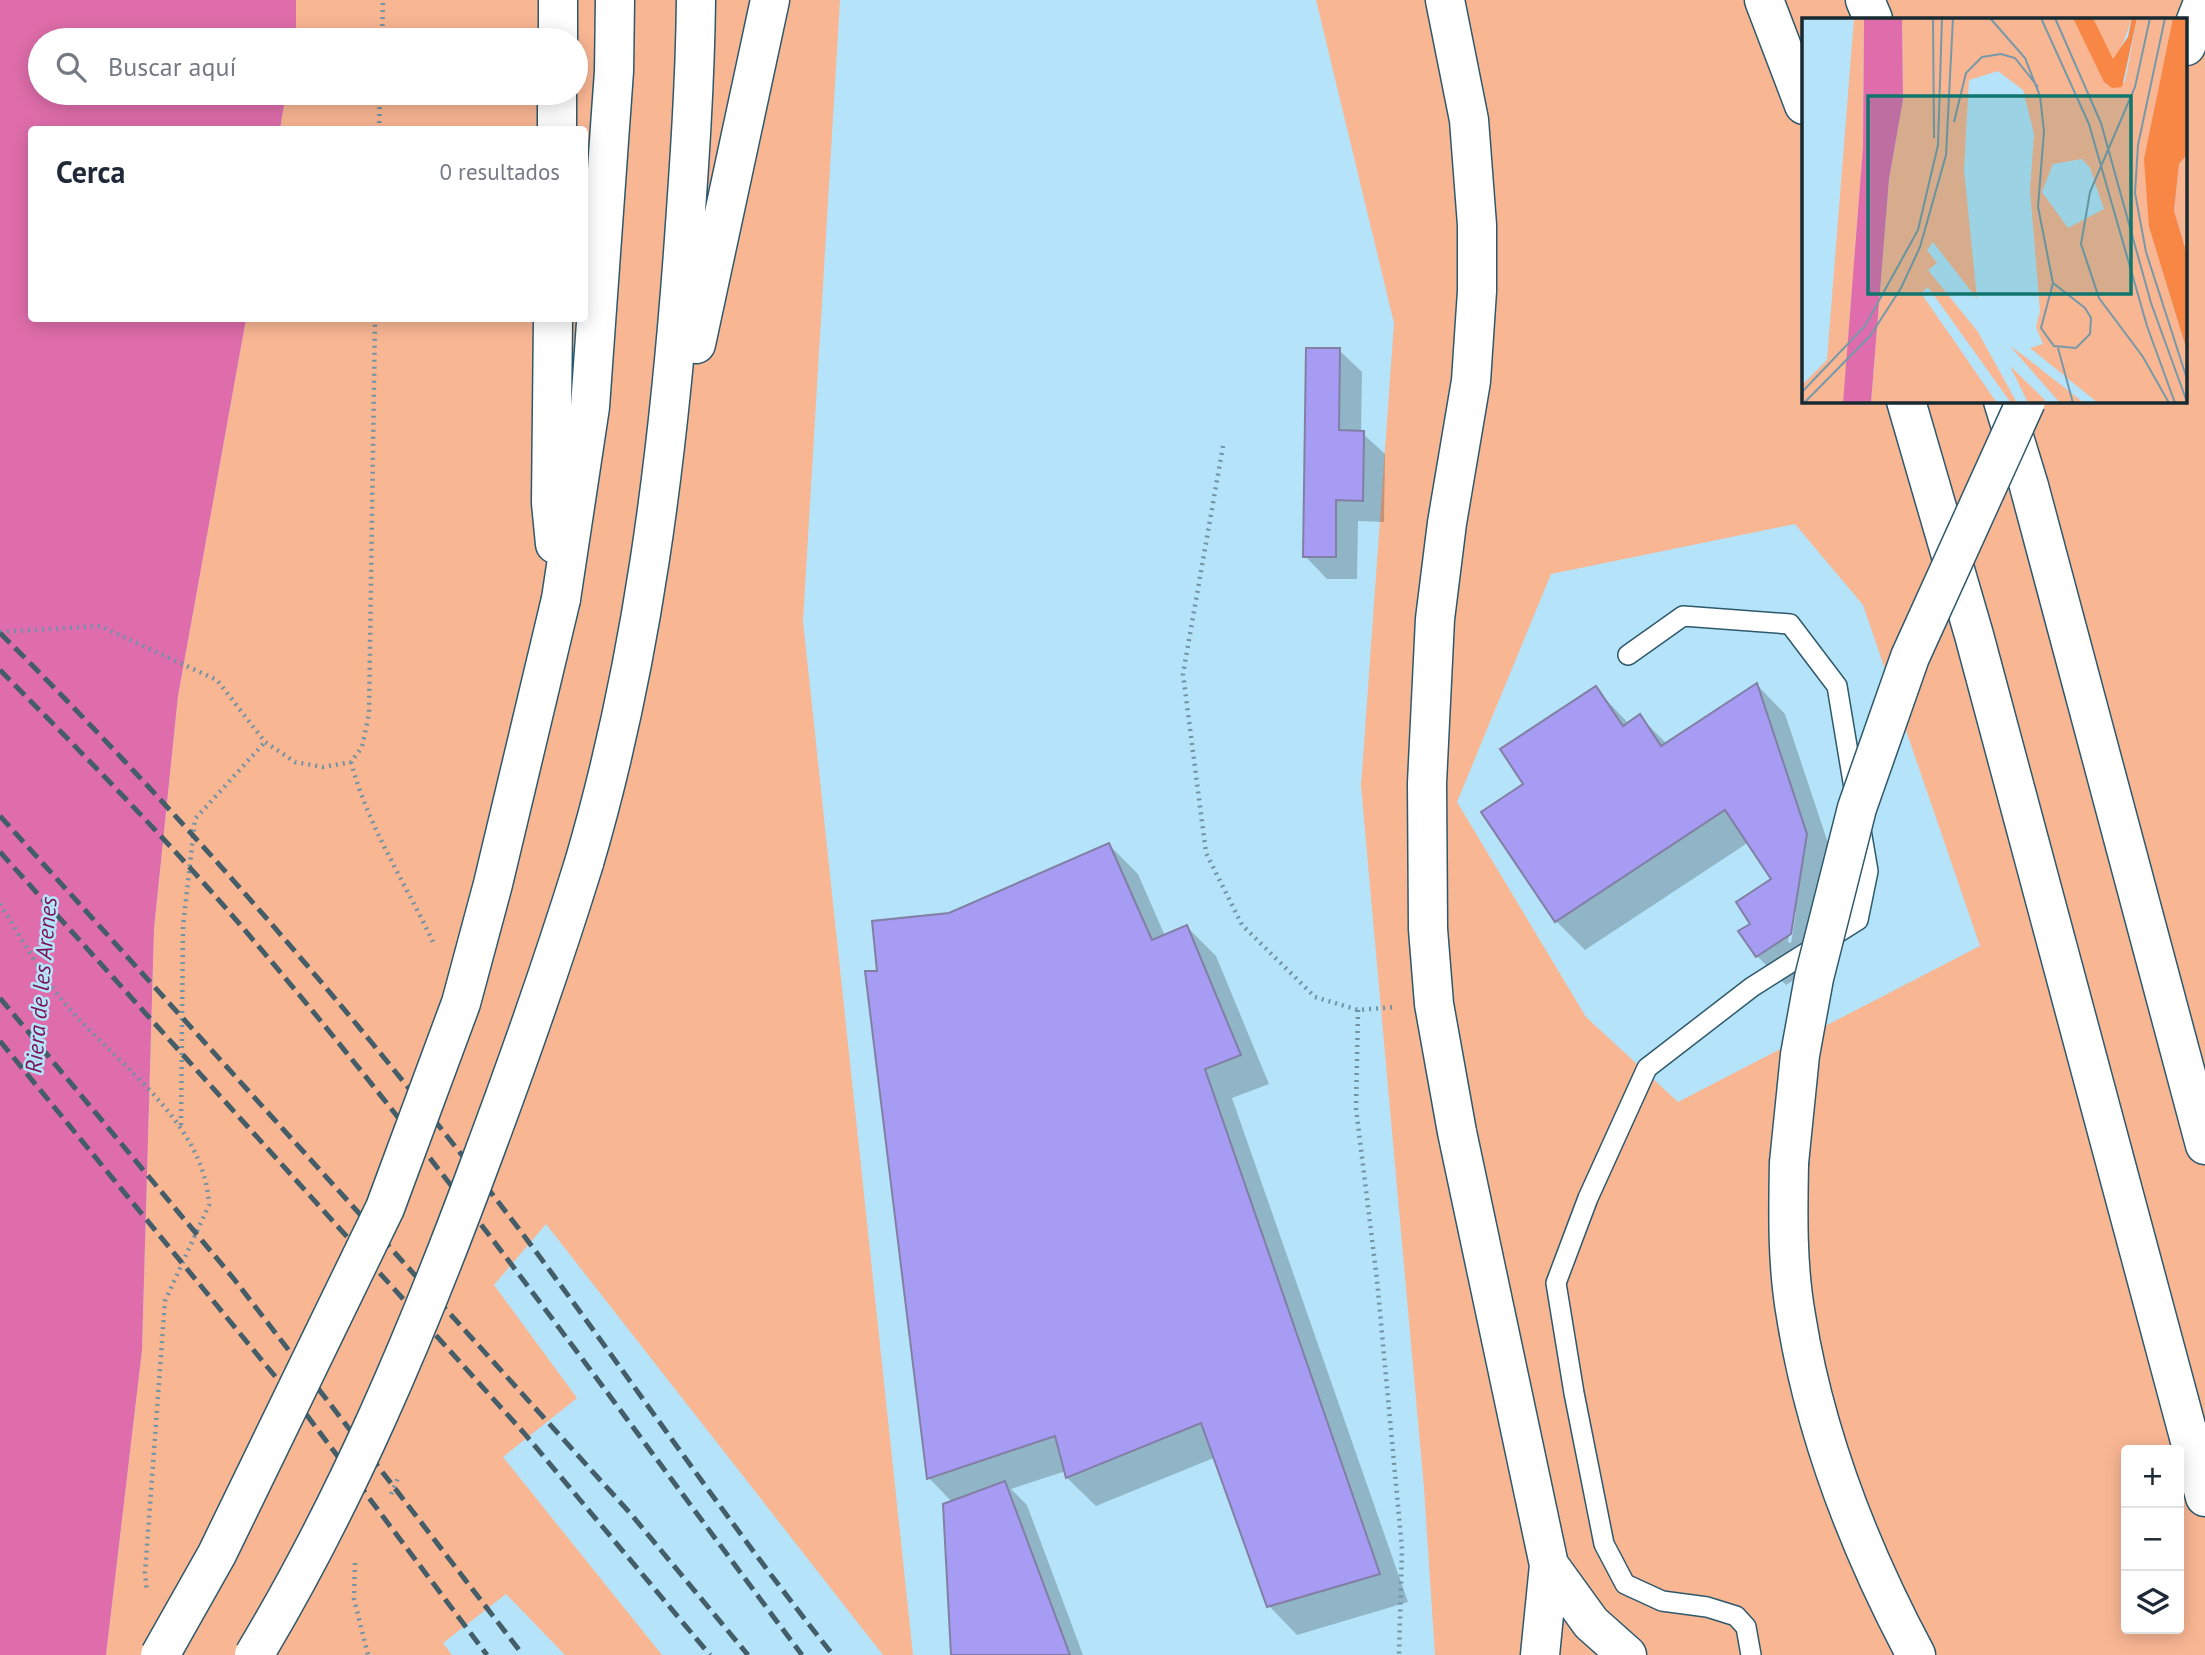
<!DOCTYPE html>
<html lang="es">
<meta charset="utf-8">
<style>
:root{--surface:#fff;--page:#f6f6f7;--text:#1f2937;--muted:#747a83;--line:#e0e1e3}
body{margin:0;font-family:"PT Sans",sans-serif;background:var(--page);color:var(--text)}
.controls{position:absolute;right:21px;bottom:21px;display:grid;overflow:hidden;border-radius:7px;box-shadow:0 4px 18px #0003}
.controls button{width:63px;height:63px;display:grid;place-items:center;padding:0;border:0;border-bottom:2px solid var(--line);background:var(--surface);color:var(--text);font:35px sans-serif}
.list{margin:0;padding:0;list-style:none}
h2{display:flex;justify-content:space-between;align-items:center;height:91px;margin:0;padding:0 28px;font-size:30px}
h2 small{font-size:23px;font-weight:400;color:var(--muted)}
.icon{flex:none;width:38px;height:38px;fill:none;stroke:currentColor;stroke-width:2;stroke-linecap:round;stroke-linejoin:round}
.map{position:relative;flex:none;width:2205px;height:1655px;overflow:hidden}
.search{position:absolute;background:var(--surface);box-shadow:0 4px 18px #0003;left:28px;top:28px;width:560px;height:77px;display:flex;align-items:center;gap:18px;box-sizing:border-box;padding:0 24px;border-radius:38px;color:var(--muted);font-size:26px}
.panel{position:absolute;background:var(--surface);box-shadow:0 4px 18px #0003;left:28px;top:126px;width:560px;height:196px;border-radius:7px}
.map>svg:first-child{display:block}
.green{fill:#f9b693;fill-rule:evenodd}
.water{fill:#df6dab}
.shadow{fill:#0003;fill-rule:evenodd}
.building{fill:#a69cf4;stroke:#827fa4;stroke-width:2}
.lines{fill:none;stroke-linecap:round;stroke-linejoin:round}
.service-casing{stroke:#2e596c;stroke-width:22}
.secondary-casing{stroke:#2e596c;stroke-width:41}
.motorway-casing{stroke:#2e596c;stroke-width:41}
.path{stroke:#7193a3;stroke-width:4.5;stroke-dasharray:2 5;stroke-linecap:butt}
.service{stroke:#fff;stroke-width:19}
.secondary{stroke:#fff;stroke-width:38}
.motorway{stroke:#fff;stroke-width:38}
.rail{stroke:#435d69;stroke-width:5;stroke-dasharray:14 7;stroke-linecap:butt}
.motorway-bridge-casing{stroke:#2e596c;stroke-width:41;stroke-linecap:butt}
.motorway-bridge{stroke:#fff;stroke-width:38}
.labels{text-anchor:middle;stroke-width:5;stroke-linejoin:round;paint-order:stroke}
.water-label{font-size:23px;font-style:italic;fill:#7a1153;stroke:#b5e3f9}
.inset-road{fill:none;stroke:#7699a9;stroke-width:2}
.view{fill:#0f766e;fill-opacity:0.15;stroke:#0f766e;stroke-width:3.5}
.inset-edge{fill:none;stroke:#172931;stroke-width:3.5}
</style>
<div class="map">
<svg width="2205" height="1655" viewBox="0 0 2205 1655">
<rect width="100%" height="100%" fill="#b5e3f9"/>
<!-- green -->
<path class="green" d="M296 0H840L803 621 913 1655H883L546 1224 494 1285 577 1398 503 1457 662 1655H565L506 1594 443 1643 452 1655H106L142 1350 154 930 178 696 246 319 584 318V130L280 129 286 93H576V40H296Z
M1316 0H2205V1655H1435L1424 1488 1361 786 1394 323ZM1804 19H2186V401H1804ZM1795 524 1863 605 1980 946 1678 1102 1586 1017 1457 802 1551 574ZM2126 1450H2179V1629H2126Z"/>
<!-- water -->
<path class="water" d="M0 0H296V40H40V93H286L280 129 32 130V318L246 319 178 696 154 929 142 1350 106 1655H0Z"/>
<!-- shadow -->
<path class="shadow" d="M1339 350 1362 372 1361 432 1385 454 1384 522 1358 521 1357 579H1327L1305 556Z
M1757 685 1785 714 1835 864 1819 963 1786 985 1757 956 1741 931 1752 924 1773 880 1749 842 1585 950 1556 921 1484 812 1525 784 1595 688 1629 724 1640 717 1667 744ZM1793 912H1796L1791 943 1788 942Z
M1109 845 1138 874 1165 936 1187 927 1216 956 1269 1084 1232 1098 1408 1602 1297 1635 1269 1606 1216 1457 1096 1506 1067 1478 1066 1471 1011 1489 1027 1505 1083 1655H953L952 1502 929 1478 878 973 949 915Z"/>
<!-- building -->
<path class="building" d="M1306 348H1340L1339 430 1364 431 1363 501 1336 500V557H1303Z
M1757 683 1807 834 1791 934 1756 957 1738 931 1750 924 1736 902 1771 879 1725 810 1555 922 1481 812 1523 784 1500 749 1596 686 1623 726 1640 714 1661 746Z
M1109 843 1152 940 1187 925 1241 1055 1205 1069 1380 1574 1267 1607 1201 1423 1066 1478 1055 1436 927 1479 865 971H877L872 921 949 913Z
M1005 1481 1070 1655H951L943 1504Z"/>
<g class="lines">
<defs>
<path id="service" d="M1628 655 1683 616 1790 624 1837 686 1855 794
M1751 1655 1746 1627 1736 1616 1707 1607 1662 1601 1625 1584 1604 1544 1574 1393 1556 1283 1588 1198 1647 1068 1752 987 1858 920 1868 871 1861 830"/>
<path id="secondary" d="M1445 0 1469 120 1477 225V291L1471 381 1447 523 1435 619 1427 783 1428 929 1434 1004 1457 1132 1549 1565 1540 1655
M1549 1565 1591 1623 1627 1655"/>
<path id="motorway" d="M1764 0 1804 105
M1865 0 1873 19
M558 40V0
M2186 46 2204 0
M557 130V93
M553 318 551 503 555 544
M696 344 770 0
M1906 401 1974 635 2205 1497
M2003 401 2029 486 2205 1145
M561 599 590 407 614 71 615 0
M584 863C642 666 668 458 683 253 689 169 695 85 696 0
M1789 1163C1788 1214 1787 1265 1796 1316 1815 1435 1860 1550 1916 1655"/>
</defs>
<!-- service casing -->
<use href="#service" class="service-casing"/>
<!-- secondary casing -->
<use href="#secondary" class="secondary-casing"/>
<!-- motorway casing -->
<use href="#motorway" class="motorway-casing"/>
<!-- path -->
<path class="path" d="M382 40 383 0
M379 130 380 93
M1223 446 1183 674 1206 853 1242 925 1315 997 1358 1010 1395 1007
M0 632 100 626 217 680 265 742 295 762 323 767 351 762 362 747 369 714 375 318
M351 762C368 827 405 882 433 942
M0 904C19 934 37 967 58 995 108 1059 205 1118 209 1205L165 1301 145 1573 147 1592
M1358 1010 1356 1108 1377 1280 1402 1549 1399 1655
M181 1125 183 927 195 819 265 742
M391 1494 399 1476
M355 1563 354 1599 368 1655"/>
<!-- service -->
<use href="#service" class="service"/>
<!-- secondary -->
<use href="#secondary" class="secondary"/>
<!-- motorway -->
<use href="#motorway" class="motorway"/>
<!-- rail -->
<path class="rail" d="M0 633C189 821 361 1021 522 1233 627 1373 724 1518 833 1655
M0 670C81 752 162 834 237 921 438 1155 617 1408 802 1655
M0 816 630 1513 748 1655
M0 852 524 1433 710 1655
M0 998 234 1279 523 1655
M0 1041 306 1414 487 1655"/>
<defs>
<path id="motorway-bridge" d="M1789 1163 1800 1055 1814 978 1857 808 1910 657 2026 401
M160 1655 217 1554 385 1208 461 1003 493 884 561 599
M254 1655C346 1502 416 1336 478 1169 516 1068 552 966 584 863"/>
</defs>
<!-- motorway-bridge casing -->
<use href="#motorway-bridge" class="motorway-bridge-casing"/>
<!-- motorway-bridge -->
<use href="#motorway-bridge" class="motorway-bridge"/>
</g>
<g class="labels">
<!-- water labels -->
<g class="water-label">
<text transform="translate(41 985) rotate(-85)" y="8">Riera de les Arenes</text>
</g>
</g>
<!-- overview -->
<g transform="translate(1802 18)">
<rect width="385" height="385" fill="#b5e3f9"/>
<path d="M52 0H62L61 129 42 376 41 385H0V367L25 342ZM100 0H271L306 67 323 64 335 0H371L360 57 347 209 385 333V385H296L228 330 241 326 234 309 238 293 228 172 232 116 221 72 196 53 167 62 162 152 175 281 131 224 125 232 135 245 126 252 176 314 215 385H209L126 269 119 275 195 385H69L87 161 101 82ZM280 141 288 150 302 191 266 210 240 174 251 146ZM291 0H330L316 39 311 41 307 36ZM385 137V236L372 193 377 146ZM208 328 222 338 282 385H258ZM208 348 242 381 244 385H226Z" fill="#f9b693" fill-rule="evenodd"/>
<path d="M271 0H291L311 41 326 19 330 0H335L320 69 310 70 302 64ZM371 0H385V137L377 146 372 193 385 236V333L347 209 342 141Z" fill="#f88746"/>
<path d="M62 0H100L101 82 87 161 69 385H41L61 129Z" fill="#df6dab"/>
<path class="inset-road" d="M131 0 132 120M188 0 223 40 238 78 242 113 236 189 251 265 239 310 252 328 274 330 288 316 289 300 283 290 251 265M239 0 287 106 345 308 373 385M253 0 299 105 349 285 385 384M348 0 333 69 288 174 279 226 297 280 341 339 367 385M363 0 336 127 333 175 344 234 385 361M152 104 164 55 180 39 199 36 213 40 236 69M256 330 271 385M0 374 63 308 116 212 136 127 140 0M2 385 68 318 99 270 118 229 144 137 151 0"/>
<path class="view" d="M66 78H329V276H66Z"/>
<rect width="385" height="385" class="inset-edge"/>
</g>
</svg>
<div class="controls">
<button>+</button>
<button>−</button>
<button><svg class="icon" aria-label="layers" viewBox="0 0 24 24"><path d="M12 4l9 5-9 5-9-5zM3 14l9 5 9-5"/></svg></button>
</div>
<div class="search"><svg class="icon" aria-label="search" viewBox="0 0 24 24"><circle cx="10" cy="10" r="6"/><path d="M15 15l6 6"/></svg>Buscar aquí</div>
<section class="panel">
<h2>Cerca<small>0 resultados</small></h2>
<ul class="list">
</ul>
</section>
</div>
